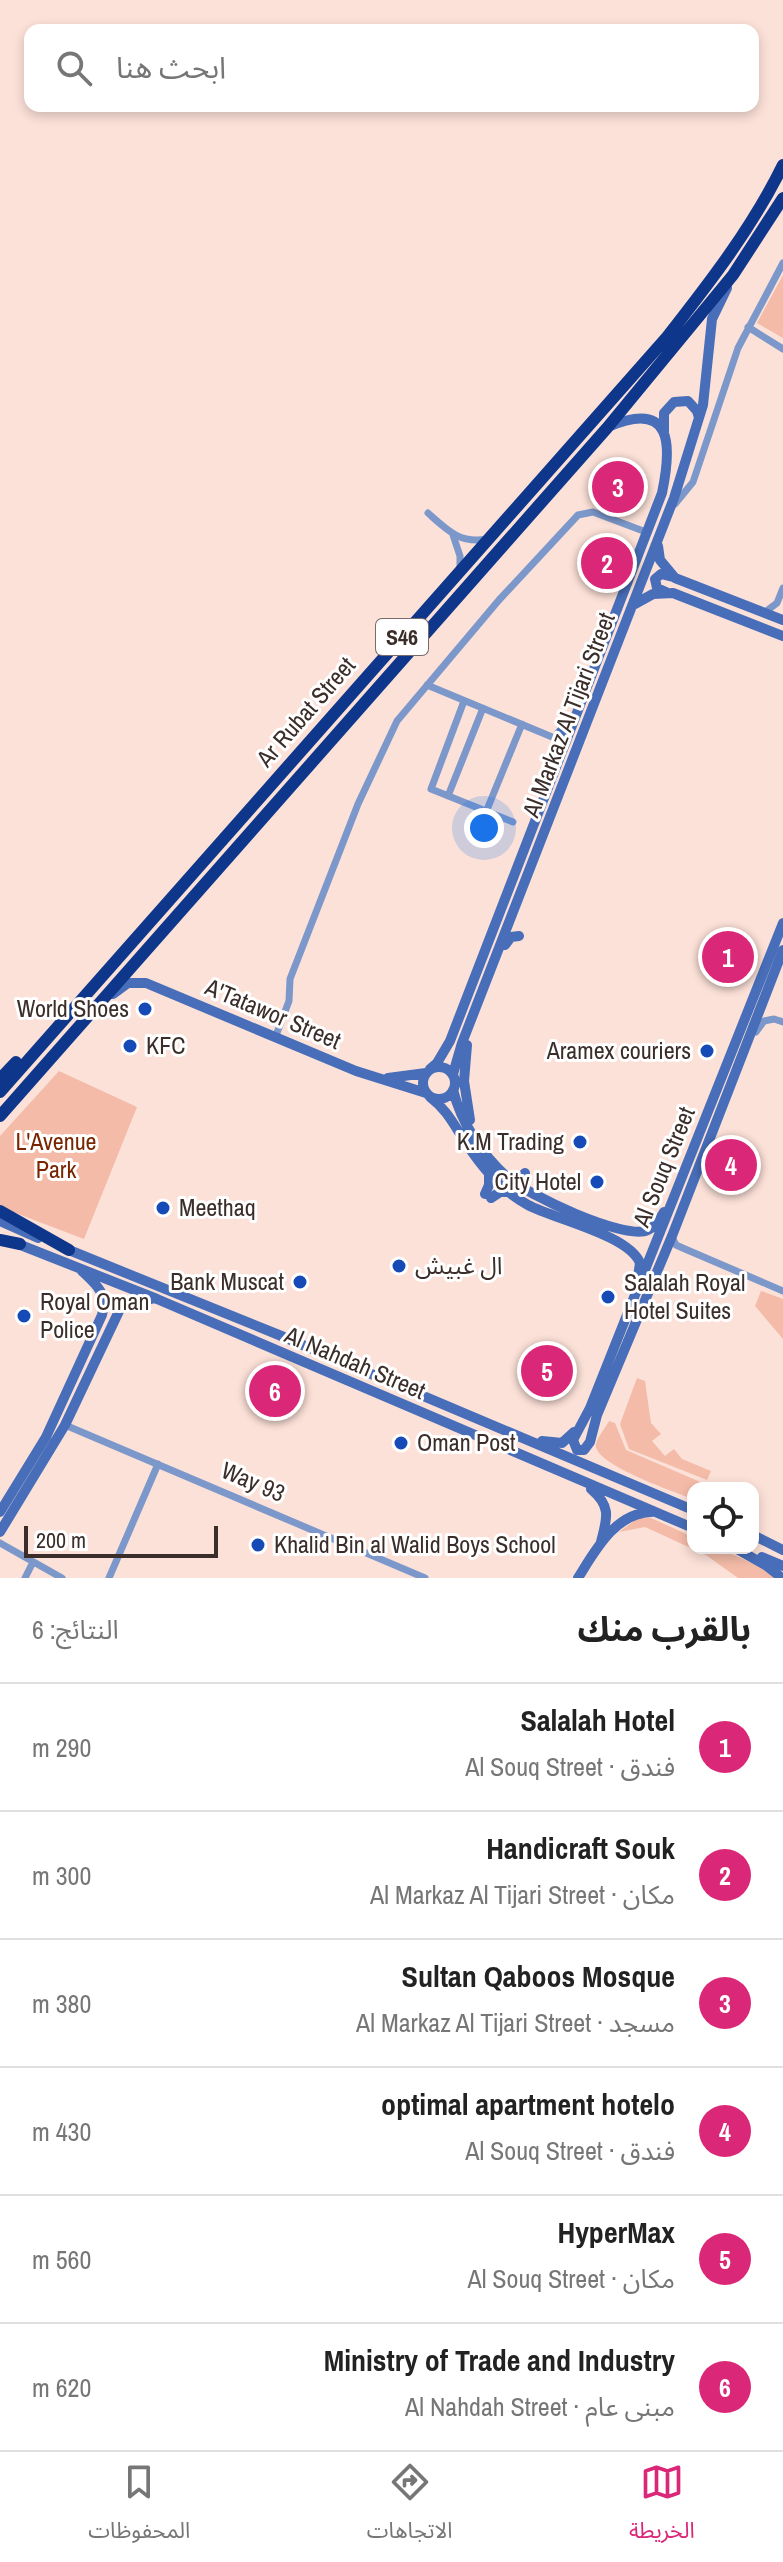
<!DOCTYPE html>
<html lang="ar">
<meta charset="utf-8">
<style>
:root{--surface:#fff;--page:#f6f6f6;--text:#222;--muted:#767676;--line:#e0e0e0;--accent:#db2777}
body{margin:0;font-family:"Archivo Narrow","Noto Sans Arabic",sans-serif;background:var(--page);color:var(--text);direction:rtl}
.controls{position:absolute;right:24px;bottom:24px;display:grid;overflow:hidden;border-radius:16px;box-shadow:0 4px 12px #0003}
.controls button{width:72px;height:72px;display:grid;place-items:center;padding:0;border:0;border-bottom:2px solid var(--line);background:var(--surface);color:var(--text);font:40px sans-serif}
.scale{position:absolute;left:24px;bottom:20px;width:194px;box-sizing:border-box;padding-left:8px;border:4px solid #3b2e2a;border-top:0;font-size:22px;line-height:28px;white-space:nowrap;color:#3b2e2a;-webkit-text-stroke:6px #fff;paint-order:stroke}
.you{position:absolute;left:484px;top:828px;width:28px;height:28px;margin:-20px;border:6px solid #fff;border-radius:50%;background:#1a73e8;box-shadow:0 0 0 12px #1a73e833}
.badge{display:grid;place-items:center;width:52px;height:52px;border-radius:50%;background:var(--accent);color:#fff;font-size:26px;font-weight:700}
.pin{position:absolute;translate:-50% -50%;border:4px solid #fff;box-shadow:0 2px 8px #0006}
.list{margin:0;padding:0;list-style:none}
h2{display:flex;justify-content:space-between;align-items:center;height:104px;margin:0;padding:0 32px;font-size:34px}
h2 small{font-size:26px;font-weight:400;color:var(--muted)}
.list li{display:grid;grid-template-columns:52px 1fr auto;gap:24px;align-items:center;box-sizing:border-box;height:128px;padding:0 32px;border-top:2px solid var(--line)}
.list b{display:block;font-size:30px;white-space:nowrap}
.list p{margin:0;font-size:26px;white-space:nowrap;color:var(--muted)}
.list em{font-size:26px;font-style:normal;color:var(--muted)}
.icon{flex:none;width:44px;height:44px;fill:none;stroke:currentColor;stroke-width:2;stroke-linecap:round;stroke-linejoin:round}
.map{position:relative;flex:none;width:783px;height:1578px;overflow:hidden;direction:ltr}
.search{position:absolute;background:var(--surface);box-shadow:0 4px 12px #0003;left:24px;right:24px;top:24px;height:88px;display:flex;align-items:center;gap:20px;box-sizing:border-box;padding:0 28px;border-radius:16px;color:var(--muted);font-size:30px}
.sheet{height:872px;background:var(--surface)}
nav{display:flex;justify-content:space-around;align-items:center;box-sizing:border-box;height:112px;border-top:2px solid var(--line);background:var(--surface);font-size:22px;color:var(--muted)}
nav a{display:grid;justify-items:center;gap:4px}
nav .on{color:var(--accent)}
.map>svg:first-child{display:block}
.green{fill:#f4bba8}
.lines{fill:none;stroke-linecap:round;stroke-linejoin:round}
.street{stroke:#7c98cb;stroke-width:7}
.secondary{stroke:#486eb9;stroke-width:10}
.highway{stroke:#0e378b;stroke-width:12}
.poi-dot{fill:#164bb7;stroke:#fff;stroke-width:3}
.labels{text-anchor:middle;stroke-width:6;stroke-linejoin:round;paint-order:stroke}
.shield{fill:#fff;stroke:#766d6a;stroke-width:2}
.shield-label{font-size:22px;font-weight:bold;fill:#3b2e2a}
.street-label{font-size:24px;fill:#3b2e2a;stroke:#fff}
.poi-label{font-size:24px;fill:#3b2e2a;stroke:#fff;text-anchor:start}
.park-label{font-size:24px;fill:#782500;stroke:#fff}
</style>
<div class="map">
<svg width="783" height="1578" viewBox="0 0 783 1578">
<rect width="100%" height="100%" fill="#fce1d8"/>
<!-- green -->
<path class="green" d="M783 275V338L757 323Z
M59 1071 137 1107 84 1239 0 1207V1136Z
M761 1291 783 1299V1339L755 1306Z
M637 1378 645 1381 651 1423 661 1434 652 1441 665 1456 674 1449 682 1459 711 1471 707 1480 629 1449 620 1424Z
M609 1421 615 1423 626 1450 705 1484 703 1488H693V1499C676 1492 592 1464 596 1444 598 1436 606 1427 609 1421Z
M638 1518H651L693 1537V1548H718L774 1573 778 1578H738L706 1555 645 1527 619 1532Z"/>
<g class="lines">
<!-- street -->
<path class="street" d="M748 327 783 349
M675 504 693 482 738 348 783 263
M428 513C447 530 460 544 487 539
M453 535 460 556V571
M764 613 777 603 783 588
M427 685 557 739
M464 701 431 789 513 822
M448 796 483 708
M486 812 522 724
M756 1032 764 1021 774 1019 783 1022
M275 1038 289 1001 290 979 358 804 397 721 499 600 578 515 593 512 646 532
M672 1237 676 1245 685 1249 783 1291
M65 1425 425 1578
M0 1543 62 1578
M25 1578 33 1562
M109 1578 158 1464"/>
<!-- secondary -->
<path class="secondary" d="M664 432V413L674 402 688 401 697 411 699 418
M658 546 660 560 675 578 783 620
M666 592 657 588 655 579 661 574 673 577
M633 605 653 594 673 593 783 636
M559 734 571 721
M783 923 590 1408 573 1440 577 1450H584L590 1442 597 1415 672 1236 783 950
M505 945 511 937 519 936
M113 994 128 983H146L356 1071 426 1093
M467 1045 464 1081 470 1120
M423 1083a16 16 0 1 1 32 0a16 16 0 1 1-32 0Z
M430 1069 437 1063 450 1041 662 493C672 445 673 399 608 427
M453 1074 462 1043 674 498 703 405 712 319 727 288
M388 1078 426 1073
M453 1090C461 1122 482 1155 507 1177 526 1194 625 1241 648 1230 655 1227 660 1219 664 1212
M430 1097C446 1109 453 1123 464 1140 481 1166 500 1190 528 1205 554 1219 629 1235 640 1263L638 1276
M511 1180 518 1179 525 1173
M485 1194 489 1185V1174
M491 1198 500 1192H509
M0 1221 38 1238
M13 1242 157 1299 693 1528
M64 1248 279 1335 693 1510
M542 1441 562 1443 574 1432
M591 1489C612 1507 607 1518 601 1542
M0 1512 46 1437 102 1315C108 1294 97 1285 82 1271
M0 1532 65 1425 120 1309 134 1300 151 1299
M753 1535 783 1550
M735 1548 767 1566 782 1578
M762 1557 783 1566
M578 1578C595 1551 615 1513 651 1512"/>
<!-- highway -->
<path class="highway" d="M0 1079 16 1062
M0 1092 667 337C710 282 752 228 783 165
M0 1116 607 428 733 275 783 198
M0 1211 69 1250
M0 1240 20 1244"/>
</g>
<!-- markers -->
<g class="poi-dot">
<circle cx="145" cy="1009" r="8"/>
<circle cx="130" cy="1046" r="8"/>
<circle cx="707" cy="1051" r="8"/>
<circle cx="580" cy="1142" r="8"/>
<circle cx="597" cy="1182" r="8"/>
<circle cx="163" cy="1208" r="8"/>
<circle cx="399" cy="1266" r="8"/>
<circle cx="300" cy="1282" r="8"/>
<circle cx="608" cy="1297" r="8"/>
<circle cx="24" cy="1316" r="8"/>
<circle cx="401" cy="1443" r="8"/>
<circle cx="258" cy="1545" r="8"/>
</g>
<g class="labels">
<!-- shield labels -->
<rect class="shield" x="376" y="619" width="52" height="36" rx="6"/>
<g class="shield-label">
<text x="402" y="645">S46</text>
</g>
<!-- street labels -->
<g class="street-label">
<text transform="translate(306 712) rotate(-49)" y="8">Ar Rubat Street</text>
<text transform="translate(569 715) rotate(-69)" y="8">Al Markaz Al Tijari Street</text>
<text transform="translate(273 1014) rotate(23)" y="8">A'Tatawor Street</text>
<text transform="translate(664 1167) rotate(-68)" y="8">Al Souq Street</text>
<text transform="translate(355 1363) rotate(23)" y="8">Al Nahdah Street</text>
<text transform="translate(253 1482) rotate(23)" y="8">Way 93</text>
</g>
<!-- poi labels -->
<g class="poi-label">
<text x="129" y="1017" text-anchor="end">World Shoes</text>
<text x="146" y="1054">KFC</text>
<text x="691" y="1059" text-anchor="end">Aramex couriers</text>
<text x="564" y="1150" text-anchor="end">K.M Trading</text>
<text x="581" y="1190" text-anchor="end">City Hotel</text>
<text x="179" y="1216">Meethaq</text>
<text x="415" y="1274">ال غبيش</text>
<text x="284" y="1290" text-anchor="end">Bank Muscat</text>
<text x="624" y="1291">Salalah Royal<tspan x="624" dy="28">Hotel Suites</tspan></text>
<text x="40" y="1310">Royal Oman<tspan x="40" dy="28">Police</tspan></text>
<text x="417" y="1451">Oman Post</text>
<text x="274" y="1553">Khalid Bin al Walid Boys School</text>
</g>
<!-- park labels -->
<g class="park-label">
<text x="56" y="1150">L'Avenue<tspan x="56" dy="28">Park</tspan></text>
</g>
</g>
</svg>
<div class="controls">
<button><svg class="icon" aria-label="locate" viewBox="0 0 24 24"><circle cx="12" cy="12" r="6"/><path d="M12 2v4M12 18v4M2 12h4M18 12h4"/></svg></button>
</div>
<div class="scale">200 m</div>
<div class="you"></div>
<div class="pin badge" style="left:728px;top:957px">1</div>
<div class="pin badge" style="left:607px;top:563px">2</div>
<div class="pin badge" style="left:618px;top:487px">3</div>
<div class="pin badge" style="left:731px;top:1165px">4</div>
<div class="pin badge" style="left:547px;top:1371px">5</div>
<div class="pin badge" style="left:275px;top:1391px">6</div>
<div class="search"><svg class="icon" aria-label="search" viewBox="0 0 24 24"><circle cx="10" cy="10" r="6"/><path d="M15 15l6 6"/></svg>ابحث هنا</div>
</div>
<section class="sheet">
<h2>بالقرب منك<small>النتائج: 6</small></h2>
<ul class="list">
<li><span class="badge">1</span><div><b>Salalah Hotel</b><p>فندق · Al Souq Street</p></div><em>290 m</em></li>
<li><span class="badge">2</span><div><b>Handicraft Souk</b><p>مكان · Al Markaz Al Tijari Street</p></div><em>300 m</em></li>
<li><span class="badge">3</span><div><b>Sultan Qaboos Mosque</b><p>مسجد · Al Markaz Al Tijari Street</p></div><em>380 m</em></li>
<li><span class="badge">4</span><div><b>optimal apartment hotelo</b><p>فندق · Al Souq Street</p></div><em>430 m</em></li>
<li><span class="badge">5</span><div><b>HyperMax</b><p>مكان · Al Souq Street</p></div><em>560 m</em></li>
<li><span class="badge">6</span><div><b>Ministry of Trade and Industry</b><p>مبنى عام · Al Nahdah Street</p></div><em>620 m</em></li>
</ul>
</section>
<nav>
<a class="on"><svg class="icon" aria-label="map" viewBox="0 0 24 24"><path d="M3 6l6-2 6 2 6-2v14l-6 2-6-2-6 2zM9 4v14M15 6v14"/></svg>الخريطة</a>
<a><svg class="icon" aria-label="directions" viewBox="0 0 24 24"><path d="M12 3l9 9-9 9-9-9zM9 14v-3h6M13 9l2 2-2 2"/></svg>الاتجاهات</a>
<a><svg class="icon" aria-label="saved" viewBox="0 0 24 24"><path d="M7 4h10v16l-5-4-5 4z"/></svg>المحفوظات</a>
</nav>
